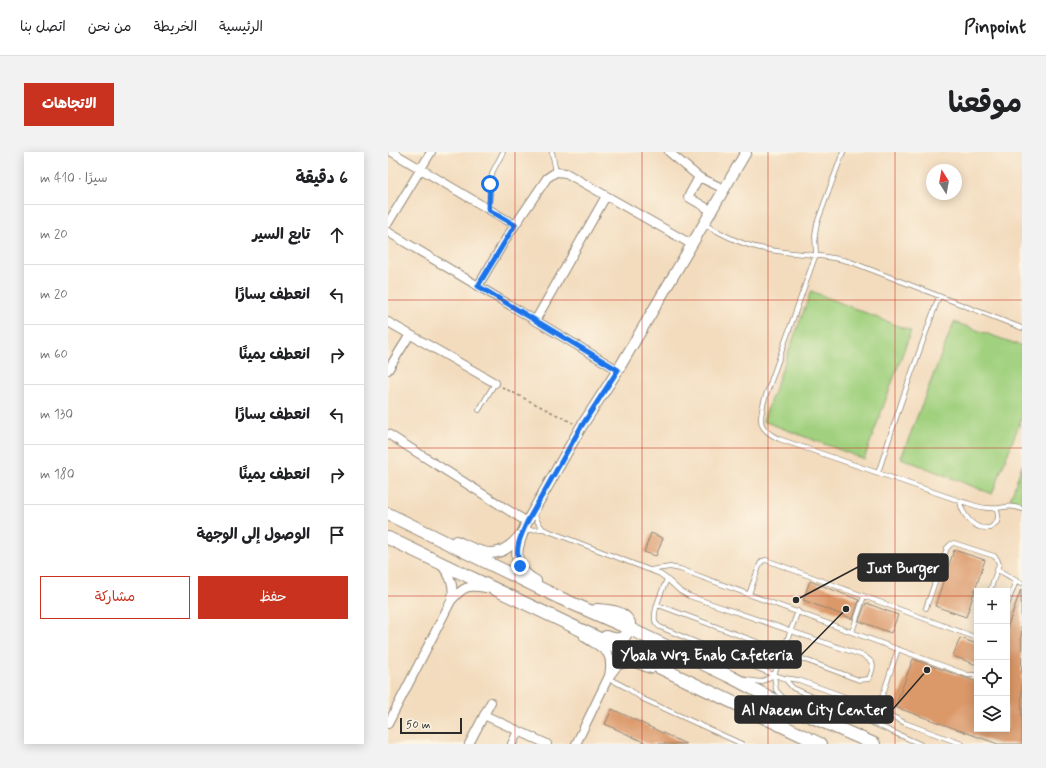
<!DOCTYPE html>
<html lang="ar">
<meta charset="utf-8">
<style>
:root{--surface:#fff;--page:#f2f2f2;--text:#202124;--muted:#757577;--line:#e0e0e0;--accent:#c8321e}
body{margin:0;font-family:Mynerve,"Playpen Sans Arabic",sans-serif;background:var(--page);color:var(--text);direction:rtl}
.controls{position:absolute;right:12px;bottom:12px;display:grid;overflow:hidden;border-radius:0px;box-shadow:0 2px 10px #0003}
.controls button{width:36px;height:36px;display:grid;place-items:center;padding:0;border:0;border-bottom:1px solid var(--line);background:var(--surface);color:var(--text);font:20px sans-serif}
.compass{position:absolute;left:538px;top:12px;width:36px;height:36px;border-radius:50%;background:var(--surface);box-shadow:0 2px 10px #0003;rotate:349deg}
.scale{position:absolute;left:12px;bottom:10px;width:62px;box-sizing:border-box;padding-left:4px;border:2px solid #2b2b2b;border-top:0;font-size:11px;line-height:14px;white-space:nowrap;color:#2b2b2b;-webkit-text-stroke:3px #fcf5e5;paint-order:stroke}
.stop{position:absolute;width:12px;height:12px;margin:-9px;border:3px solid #1a73e8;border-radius:50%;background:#fff}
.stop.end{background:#1a73e8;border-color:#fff;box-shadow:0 1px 4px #0008}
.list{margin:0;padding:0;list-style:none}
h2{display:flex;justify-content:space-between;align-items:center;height:52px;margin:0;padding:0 16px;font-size:17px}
h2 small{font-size:13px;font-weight:400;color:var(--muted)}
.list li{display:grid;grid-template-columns:26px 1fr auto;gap:12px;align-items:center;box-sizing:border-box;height:60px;padding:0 16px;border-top:1px solid var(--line)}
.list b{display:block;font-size:15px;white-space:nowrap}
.list em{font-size:13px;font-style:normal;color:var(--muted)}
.actions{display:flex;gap:8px;padding:12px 16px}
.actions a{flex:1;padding:9px 0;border:1px solid var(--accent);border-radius:0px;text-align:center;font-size:14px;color:var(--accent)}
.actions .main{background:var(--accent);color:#fff}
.icon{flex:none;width:22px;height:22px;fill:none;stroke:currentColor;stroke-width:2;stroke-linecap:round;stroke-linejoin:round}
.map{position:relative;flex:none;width:634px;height:592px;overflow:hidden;direction:ltr;border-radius:0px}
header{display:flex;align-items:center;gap:24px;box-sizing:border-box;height:56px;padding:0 20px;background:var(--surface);border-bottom:1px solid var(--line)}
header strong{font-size:19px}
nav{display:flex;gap:22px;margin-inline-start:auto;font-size:14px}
.intro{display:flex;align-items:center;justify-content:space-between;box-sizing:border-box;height:96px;padding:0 24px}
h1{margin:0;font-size:28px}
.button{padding:10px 18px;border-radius:0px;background:var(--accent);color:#fff;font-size:14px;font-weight:700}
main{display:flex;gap:24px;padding:0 24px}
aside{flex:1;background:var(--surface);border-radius:0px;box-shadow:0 2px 10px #0003}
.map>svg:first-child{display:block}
.green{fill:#a1d17f;stroke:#667e55}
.building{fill:#db9869}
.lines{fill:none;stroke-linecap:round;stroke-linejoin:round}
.service-casing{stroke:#8f8474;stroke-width:5.5}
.minor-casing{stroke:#8f8474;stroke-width:10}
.tertiary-casing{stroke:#8f8474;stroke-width:12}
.primary-casing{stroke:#8f8474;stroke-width:14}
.path{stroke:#8f8474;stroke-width:1.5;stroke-dasharray:3 3;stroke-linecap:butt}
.service{stroke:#fff;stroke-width:4}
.minor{stroke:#fff;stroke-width:8}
.tertiary{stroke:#fff;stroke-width:10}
.primary{stroke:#fff;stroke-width:12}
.route{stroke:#1a73e8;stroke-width:5}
.grid{fill:none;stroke:#c8321e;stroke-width:1;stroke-opacity:0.55}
.leader{fill:none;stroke:#2b2b2b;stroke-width:1.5}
.callout-dot{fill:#2b2b2b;stroke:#fcf5e5;stroke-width:1.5}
.callout{fill:#2b2b2b;stroke:#2b2b2b;stroke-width:1.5}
.callout-label{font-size:15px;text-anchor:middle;font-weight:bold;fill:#fff}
</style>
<header>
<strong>Pinpoint</strong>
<nav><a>الرئيسية</a><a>الخريطة</a><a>من نحن</a><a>اتصل بنا</a></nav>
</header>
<div class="intro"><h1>موقعنا</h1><a class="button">الاتجاهات</a></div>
<main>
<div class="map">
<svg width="634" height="592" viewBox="0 0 634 592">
<rect width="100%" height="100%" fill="#fcf5e5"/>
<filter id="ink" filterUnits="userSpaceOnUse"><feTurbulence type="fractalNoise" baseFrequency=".025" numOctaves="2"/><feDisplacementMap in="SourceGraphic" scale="8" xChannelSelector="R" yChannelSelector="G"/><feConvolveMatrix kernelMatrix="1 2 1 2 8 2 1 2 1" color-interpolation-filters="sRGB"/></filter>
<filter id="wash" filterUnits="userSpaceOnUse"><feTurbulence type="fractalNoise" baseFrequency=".012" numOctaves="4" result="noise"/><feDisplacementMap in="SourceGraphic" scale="16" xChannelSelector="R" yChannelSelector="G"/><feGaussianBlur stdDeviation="0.9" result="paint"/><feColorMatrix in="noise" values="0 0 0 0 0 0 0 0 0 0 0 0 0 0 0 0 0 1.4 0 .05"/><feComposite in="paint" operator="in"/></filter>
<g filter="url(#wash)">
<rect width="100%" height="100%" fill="#f3dcbe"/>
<!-- green -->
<path class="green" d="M423 139 523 179 476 307 375 269Z
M566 170 634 194V265L604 342 513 306Z
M634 313V353L622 348Z"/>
<g id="blocks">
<!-- building -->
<path class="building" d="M263 381 275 386 268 404 256 400Z
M566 398 597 408 578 465 547 454Z
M422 429 471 448 465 467 415 448Z
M633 437 634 592H610L507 555 525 507 589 530V577H619V476Z
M478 451 510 463 503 481 471 469Z
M572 486 589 492V513L565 504Z
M224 557 298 592H260L217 572Z"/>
</g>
</g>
<g filter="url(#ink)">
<use href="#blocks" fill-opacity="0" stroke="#8f8474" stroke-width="1"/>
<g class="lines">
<defs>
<path id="service" d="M164 0 168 20
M455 0 429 71 427 83 428 102 376 249C371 270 370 277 391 287L572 349C581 351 591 356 600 356 615 358 618 351 634 357
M101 58 103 26 105 19 115 0
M316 72C334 82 352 92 372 96 402 103 432 101 463 110L634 176
M91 258 107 231
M490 321 514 248 551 144
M572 349C573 359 581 371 591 375 594 376 599 376 602 376L609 370 610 364 609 357
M147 361C147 368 151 372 155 377L272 422 279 427 292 439 301 444 476 504C488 512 486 514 481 527L471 528 270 453
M137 379 141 378 155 377
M262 418 282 415 292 417 580 523H589
M609 418C620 422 624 428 634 431
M279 427C275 437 265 457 267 468 267 471 269 473 272 475L386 523 396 526 411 528 490 557 517 571 574 592
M361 442 372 412 374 409 378 408 589 486
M619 453 628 429
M538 456 559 396 563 392 566 391 606 404 609 407 611 412 602 439
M464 480 476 444
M220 526 239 536 255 547 354 592
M396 526 405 536 532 592
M359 528 373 530 386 523
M397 548 388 538 386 523 410 459
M490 557 510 497"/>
<path id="minor" d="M4 0 127 73
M281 0 311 25
M324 59 300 45 311 25 336 37
M0 71 43 0
M0 80 230 218
M90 134 119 85 159 26 168 20 178 21 303 92
M147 169 218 44
M0 170 107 231
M0 218 21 184
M0 282 139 370
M63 449C76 434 79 433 98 436
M196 485C215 498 226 497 221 524
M96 563 159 592
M0 572 63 449C67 435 63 425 54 414
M81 592 103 550
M124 592 130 579
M188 592 220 526 229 514 234 512 244 510 263 517"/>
<path id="tertiary" d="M68 389C86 397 103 408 120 395 125 392 128 388 132 384
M148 429C120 414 129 393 139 370L193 275 230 218 358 0"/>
<path id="primary" d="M0 362 172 446 240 476 343 525 388 549 486 592
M0 386 432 592
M209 458C221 459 235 459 241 471 238 487 235 490 218 485"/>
</defs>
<!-- service casing -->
<use href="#service" class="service-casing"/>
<!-- minor casing -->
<use href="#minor" class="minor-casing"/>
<!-- tertiary casing -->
<use href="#tertiary" class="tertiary-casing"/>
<!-- primary casing -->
<use href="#primary" class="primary-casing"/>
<!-- path -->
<path class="path" d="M114 235 185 271"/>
<!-- service -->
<use href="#service" class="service"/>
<!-- minor -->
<use href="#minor" class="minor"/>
<!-- tertiary -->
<use href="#tertiary" class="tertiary"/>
<!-- primary -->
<use href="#primary" class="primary"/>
</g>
</g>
<g class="lines" filter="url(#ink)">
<!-- route -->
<path class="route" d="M102 32 101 58 127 73 90 134 230 218 193 275 139 370C132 386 126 396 132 414"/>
</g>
<!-- grid -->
<path class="grid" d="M127 0V592M254 0V592M380 0V592M507 0V592M0 148H634M0 296H634M0 444H589M619 444H634"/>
<!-- callouts -->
<path class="leader" d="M408 448L470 415M458 457L413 503M539 518L505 557"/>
<g class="callout-dot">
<circle cx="408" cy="448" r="4"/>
<circle cx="458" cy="457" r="4"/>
<circle cx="539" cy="518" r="4"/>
</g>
<g class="callout">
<rect x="470" y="402" width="90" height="27" rx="4"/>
<rect x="225" y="489" width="188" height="27" rx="4"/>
<rect x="347" y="544" width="158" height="27" rx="4"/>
</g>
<g class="callout-label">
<text x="515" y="421">Just Burger</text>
<text x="319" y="508">Ybala Wrq Enab Cafeteria</text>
<text x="426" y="563">Al Naeem City Center</text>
</g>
</svg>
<div class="controls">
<button>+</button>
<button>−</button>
<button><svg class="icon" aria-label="locate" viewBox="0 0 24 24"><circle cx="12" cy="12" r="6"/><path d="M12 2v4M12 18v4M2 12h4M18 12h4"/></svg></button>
<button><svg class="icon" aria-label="layers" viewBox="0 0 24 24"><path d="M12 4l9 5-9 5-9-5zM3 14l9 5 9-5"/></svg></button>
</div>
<svg class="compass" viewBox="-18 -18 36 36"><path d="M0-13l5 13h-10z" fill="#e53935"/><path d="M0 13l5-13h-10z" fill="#757577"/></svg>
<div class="scale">50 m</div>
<div class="stop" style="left:102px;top:32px"></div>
<div class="stop end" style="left:132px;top:414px"></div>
</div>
<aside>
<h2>6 دقيقة<small>سيرًا · 410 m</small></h2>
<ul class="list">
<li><svg class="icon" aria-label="ahead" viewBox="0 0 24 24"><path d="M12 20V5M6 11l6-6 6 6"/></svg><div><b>تابع السير</b></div><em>20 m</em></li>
<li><svg class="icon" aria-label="left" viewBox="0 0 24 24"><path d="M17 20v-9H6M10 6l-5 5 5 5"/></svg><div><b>انعطف يسارًا</b></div><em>20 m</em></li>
<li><svg class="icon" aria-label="right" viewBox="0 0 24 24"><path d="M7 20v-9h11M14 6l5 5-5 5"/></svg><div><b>انعطف يمينًا</b></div><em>60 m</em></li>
<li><svg class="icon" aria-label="left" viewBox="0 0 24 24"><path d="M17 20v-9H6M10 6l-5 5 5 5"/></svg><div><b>انعطف يسارًا</b></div><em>130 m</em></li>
<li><svg class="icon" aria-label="right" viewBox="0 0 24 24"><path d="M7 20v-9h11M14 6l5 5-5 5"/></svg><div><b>انعطف يمينًا</b></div><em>180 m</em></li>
<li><svg class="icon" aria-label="arrive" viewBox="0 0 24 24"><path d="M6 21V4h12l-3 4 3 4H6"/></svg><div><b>الوصول إلى الوجهة</b></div></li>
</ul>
<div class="actions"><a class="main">حفظ</a><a>مشاركة</a></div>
</aside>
</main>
